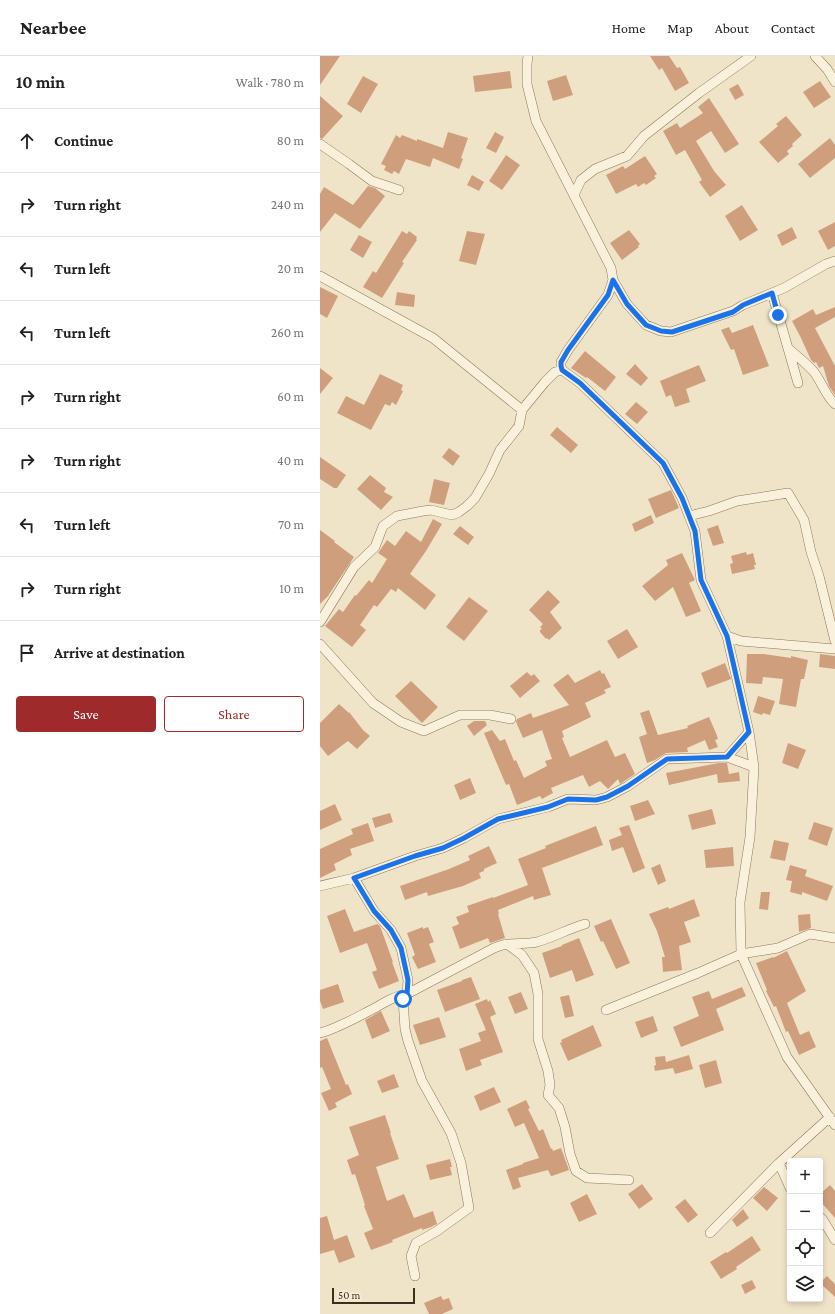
<!DOCTYPE html>
<meta charset="utf-8">
<style>
:root{--surface:#fff;--page:#f2f2f2;--text:#202124;--muted:#757577;--line:#e0e0e0;--accent:#9e2a2b}
body{margin:0;font-family:"Crimson Pro",serif;background:var(--page);color:var(--text)}
.controls{position:absolute;right:12px;bottom:12px;display:grid;overflow:hidden;border-radius:4px;box-shadow:0 2px 6px #0003}
.controls button{width:36px;height:36px;display:grid;place-items:center;padding:0;border:0;border-bottom:1px solid var(--line);background:var(--surface);color:var(--text);font:20px sans-serif}
.scale{position:absolute;left:12px;bottom:10px;width:83px;box-sizing:border-box;padding-left:4px;border:2px solid #3d2e20;border-top:0;font-size:11px;line-height:14px;white-space:nowrap;color:#3d2e20;-webkit-text-stroke:3px #f7eed8;paint-order:stroke}
.stop{position:absolute;width:12px;height:12px;margin:-9px;border:3px solid #1a73e8;border-radius:50%;background:#fff}
.stop.end{background:#1a73e8;border-color:#fff;box-shadow:0 1px 4px #0008}
.list{margin:0;padding:0;list-style:none}
h2{display:flex;justify-content:space-between;align-items:center;height:52px;margin:0;padding:0 16px;font-size:17px}
h2 small{font-size:13px;font-weight:400;color:var(--muted)}
.list li{display:grid;grid-template-columns:26px 1fr auto;gap:12px;align-items:center;box-sizing:border-box;height:64px;padding:0 16px;border-top:1px solid var(--line)}
.list b{display:block;font-size:15px;white-space:nowrap}
.list em{font-size:13px;font-style:normal;color:var(--muted)}
.actions{display:flex;gap:8px;padding:12px 16px}
.actions a{flex:1;padding:9px 0;border:1px solid var(--accent);border-radius:4px;text-align:center;font-size:14px;color:var(--accent)}
.actions .main{background:var(--accent);color:#fff}
.icon{flex:none;width:22px;height:22px;fill:none;stroke:currentColor;stroke-width:2;stroke-linecap:round;stroke-linejoin:round}
.map{position:relative;flex:none;width:515px;height:1258px;overflow:hidden}
header{display:flex;align-items:center;gap:24px;box-sizing:border-box;height:56px;padding:0 20px;background:var(--surface);border-bottom:1px solid var(--line)}
header strong{font-size:19px}
nav{display:flex;gap:22px;margin-inline-start:auto;font-size:14px}
main{display:flex}
aside{flex:1;background:var(--surface)}
.map>svg:first-child{display:block}
.building{fill:#cf9f7d}
.lines{fill:none;stroke-linecap:round;stroke-linejoin:round}
.minor-casing{stroke:#8d765c;stroke-width:10}
.minor{stroke:#faf1dc;stroke-width:9}
.route{stroke:#1a73e8;stroke-width:5}
</style>
<header>
<strong>Nearbee</strong>
<nav><a>Home</a><a>Map</a><a>About</a><a>Contact</a></nav>
</header>
<main>
<aside>
<h2>10 min<small>Walk · 780 m</small></h2>
<ul class="list">
<li><svg class="icon" aria-label="ahead" viewBox="0 0 24 24"><path d="M12 20V5M6 11l6-6 6 6"/></svg><div><b>Continue</b></div><em>80 m</em></li>
<li><svg class="icon" aria-label="right" viewBox="0 0 24 24"><path d="M7 20v-9h11M14 6l5 5-5 5"/></svg><div><b>Turn right</b></div><em>240 m</em></li>
<li><svg class="icon" aria-label="left" viewBox="0 0 24 24"><path d="M17 20v-9H6M10 6l-5 5 5 5"/></svg><div><b>Turn left</b></div><em>20 m</em></li>
<li><svg class="icon" aria-label="left" viewBox="0 0 24 24"><path d="M17 20v-9H6M10 6l-5 5 5 5"/></svg><div><b>Turn left</b></div><em>260 m</em></li>
<li><svg class="icon" aria-label="right" viewBox="0 0 24 24"><path d="M7 20v-9h11M14 6l5 5-5 5"/></svg><div><b>Turn right</b></div><em>60 m</em></li>
<li><svg class="icon" aria-label="right" viewBox="0 0 24 24"><path d="M7 20v-9h11M14 6l5 5-5 5"/></svg><div><b>Turn right</b></div><em>40 m</em></li>
<li><svg class="icon" aria-label="left" viewBox="0 0 24 24"><path d="M17 20v-9H6M10 6l-5 5 5 5"/></svg><div><b>Turn left</b></div><em>70 m</em></li>
<li><svg class="icon" aria-label="right" viewBox="0 0 24 24"><path d="M7 20v-9h11M14 6l5 5-5 5"/></svg><div><b>Turn right</b></div><em>10 m</em></li>
<li><svg class="icon" aria-label="arrive" viewBox="0 0 24 24"><path d="M6 21V4h12l-3 4 3 4H6"/></svg><div><b>Arrive at destination</b></div></li>
</ul>
<div class="actions"><a class="main">Save</a><a>Share</a></div>
</aside>
<div class="map">
<svg width="515" height="1258" viewBox="0 0 515 1258">
<rect width="100%" height="100%" fill="#f0e4c8"/>
<!-- building -->
<path class="building" d="M0 0H20L0 29Z
M330 0H349L357 12 360 11 369 27 355 35 342 12 339 14Z
M190 15 192 32 155 36 153 20Z
M246 19 253 39 233 45 227 25Z
M43 20 58 28 41 57 27 48Z
M500 25 511 41 494 52 483 36Z
M418 28 424 39 415 44 409 33Z
M0 40 23 60 2 83 0 82Z
M389 42 419 88 405 97 391 75 376 85 394 115 406 129 390 141 379 126 382 124 365 94 356 99 343 75 357 67 360 72 383 57 378 51Z
M466 60 482 79 472 88 473 90 467 95 469 98 458 107 439 86 458 70 456 68Z
M128 76 148 82 141 102 143 103 139 113 113 102 110 111 86 103 79 118 74 115 72 118 64 114 66 110 61 108 76 79 80 82 82 79 97 85V83L123 92Z
M175 76 184 81 176 97 166 92Z
M510 82 515 89V102L490 122 478 108Z
M186 99 200 109 182 134 169 125Z
M325 100 337 118 334 120 336 122 326 129 324 127 318 131 316 128 296 138 286 119 303 110 305 113Z
M152 119 164 126 159 135 147 129Z
M48 130 55 132 65 140 40 173 15 157 0 176V138L4 131 33 149Z
M422 149 438 174 420 185 405 160Z
M515 166V190L508 194 498 175Z
M472 171 477 182 462 190 457 179Z
M309 174 320 188 318 190 319 191 302 204 290 187Z
M82 175 87 178 89 175 97 181 96 183 97 184 82 206 84 207 62 242 43 231 53 215 56 217Z
M147 175 165 178 156 209 139 205Z
M39 179 52 186 43 202 30 194Z
M0 231 18 240 7 262 0 258Z
M77 236 95 239 94 251 75 249Z
M515 251V261L495 272 515 310V339L509 330 503 310 499 312 496 306 494 307 491 304 480 280 472 265 493 253 496 259Z
M433 269 449 310 423 319 414 293 411 294 401 274 409 271 412 277Z
M265 295 296 321 285 335 267 321 266 322 251 312Z
M315 308 328 322 321 330 306 318Z
M379 309 386 325 366 333 370 346 355 351 351 339 346 341 340 325Z
M0 312 13 322 0 338Z
M60 318 83 329 81 334 83 335 76 349 72 346 70 350 65 348 51 374 17 357 26 340 44 349Z
M316 346 328 356 317 368 305 358Z
M237 371 258 389 251 397 230 379Z
M129 392 140 400 133 410 122 401Z
M0 401 26 419 17 432H14L0 423Z
M50 419 66 432 64 436 73 441 61 454 37 433Z
M114 423 130 427 124 449 109 446Z
M351 434 359 452 336 462 328 443Z
M331 459 334 467 315 476 312 468Z
M113 463 122 468 106 495 90 518 116 539 105 554 78 532 76 536 71 533 57 551 54 549 40 569 46 574 32 591 5 570 19 553 23 556 35 539 36 540 49 524 52 527 67 503 58 497 67 484 75 490 86 475 101 486Z
M398 469 404 487 393 490 387 473Z
M140 470 154 481 148 489 133 478Z
M0 474 15 485 14 486 34 501 8 540 0 548Z
M426 496 427 499 433 497 436 509H434L435 513 412 518 410 508 413 507 411 500Z
M362 497 375 524 369 527 381 555 366 561 353 531 335 545 322 530 348 509 346 504Z
M228 534 240 546 230 556 242 572 229 584 227 582 226 583 220 576V574L222 573 220 571 223 568 209 554Z
M149 541 168 555 144 585 126 571Z
M307 573 318 591 298 603 287 585Z
M427 598H444L471 602V600L488 604 484 623H481L476 651 459 648 463 623 443 621 442 628 426 627Z
M500 598 515 600V613L499 611Z
M405 607 411 623 387 632 381 617Z
M280 614 282 618 284 617 291 631 284 634 286 637 265 647 271 661 242 675 244 681 242 682 250 701 287 684 295 701 305 697 315 718 300 728 298 723 288 733 280 725 269 731 263 719 231 732 233 737 222 743 220 740 197 749 189 728 186 729 164 677 172 674 180 685 185 683 194 705 196 704 204 722 227 710 225 705 232 703 222 674 203 682 196 666 197 663 211 657 213 662 249 649 233 629 248 618 255 627Z
M207 616 211 620 214 618 220 625 200 642 190 630Z
M91 625 118 651 102 667 75 640Z
M438 640 455 645 450 659 443 657 442 659 433 656Z
M19 648 29 657V656L43 674 50 680 37 693 28 685 8 700 0 690V667Z
M329 654 338 679 368 672 367 670 389 661 396 677 398 683 395 684 398 691 389 694 385 684 367 692 368 696 346 697 335 704 327 707 319 681 327 678 320 657Z
M154 665H165L167 669 154 680 147 670Z
M468 687 486 694 478 713 462 707Z
M399 707H407L409 718 419 716 420 725 398 727 397 718 349 729 346 717Z
M150 722 156 737 140 744 134 729Z
M328 744 335 758 315 765 310 750Z
M15 748 22 764 0 774V755Z
M392 753 396 768 372 774 368 759Z
M70 757 73 766 55 772 52 762Z
M494 766 513 772 507 790 488 783Z
M48 767 54 785 30 793 32 799 14 808 16 814 0 822V793L33 778 31 773Z
M309 769 325 812 313 817 303 791 292 795 289 784 302 779 299 772Z
M276 770 283 789 222 812 231 839 214 844 213 840 178 854 179 858H178L185 882 170 887 168 882 140 893 132 871 139 868 136 861 149 856 147 850 173 841V842L208 829 198 803 226 792 225 790Z
M454 784 469 787 465 805 450 802Z
M169 790 177 807 164 813V815L159 817 161 822 143 830 108 840 107 836 85 844 80 830 129 813 150 804 148 800Z
M413 791 414 810 386 812 384 794Z
M340 808 346 825 338 829 331 812Z
M470 809 487 814 485 820 513 830 507 845 482 836V839L470 836 472 825 466 824Z
M441 836H450L448 854 439 853Z
M374 843 380 860 364 866 371 886 359 890 362 914 343 916 342 901H345L337 875 329 858 348 851 349 853Z
M25 853 34 876 57 868 60 870 73 906H72L79 925 59 933 52 916 57 914 47 887 20 897 7 860Z
M490 858 491 872 479 876 478 859Z
M291 863 310 907 296 913 283 885 281 886 274 870Z
M103 871V873L108 871 114 886 109 888 116 906 98 913 92 901 95 899 87 877Z
M259 882 274 919 256 926 252 914 230 922 222 897 242 890V889Z
M467 895 486 935 467 947 480 979 489 975 496 991 479 999 468 975 466 976 456 950 454 951 446 935 447 934 436 907 453 901V902Z
M151 921 160 943 125 956 117 934 142 925V924Z
M18 928 24 946 3 953 0 945V934Z
M422 931 426 940 396 953 404 974 361 991 353 971 379 960 372 941 389 935 392 943Z
M201 936 208 953 195 958 188 941Z
M249 939 254 960 245 962 240 941Z
M167 943 168 946 170 944 176 958 170 961 183 996 160 1004 162 1009 146 1015 139 993 161 985 158 977 166 974 155 948Z
M61 955 70 975 52 983 45 964Z
M333 960 338 975 321 982 315 966Z
M119 961 126 981 100 989 93 969Z
M273 969 282 990 248 1005 240 987 242 986 241 984Z
M7 982 26 1029 28 1028 32 1038 15 1047 17 1051 9 1055 1 1037 11 1033 2 1011 0 1012V985Z
M369 999 373 1013 355 1018 353 1012 335 1015 334 1010 336 1009 335 1001 345 1000 346 1006Z
M396 1004 402 1027 385 1032 379 1009Z
M74 1018 79 1031 62 1037 57 1025Z
M174 1031 181 1046 160 1055 154 1040Z
M206 1044 210 1052 208 1053 219 1075 223 1073 231 1093 232 1092 233 1095 241 1092 249 1114 232 1120H231L228 1114 198 1122 201 1131 193 1134 186 1114 203 1108V1107L219 1102 204 1067 195 1071 187 1053Z
M65 1059 71 1077H70L79 1103 56 1111 67 1145 84 1138 94 1162 113 1155 117 1168 111 1171 102 1174V1172L72 1184 73 1186 51 1194 44 1177 53 1173 44 1150 45 1149 35 1118 32 1119 27 1104 39 1099 29 1071Z
M130 1103 132 1111H130L132 1119 110 1124 106 1109Z
M322 1128 333 1143 319 1153 308 1138Z
M510 1129 515 1135V1162L500 1145V1138Z
M444 1131 458 1142 447 1155 433 1142Z
M267 1138 277 1158 259 1166 250 1147Z
M365 1143 378 1159 368 1167 355 1151Z
M423 1153 429 1162 417 1171 412 1164Z
M7 1160 14 1184 27 1179 35 1201 19 1207 14 1194 0 1198V1162Z
M432 1180 441 1194 416 1211 417 1213 401 1223 390 1206 406 1196 407 1197Z
M507 1220 515 1228V1241L500 1227Z
M432 1224 436 1232 425 1238 421 1229Z
M121 1240 123 1244 129 1242 133 1253 122 1258H109L104 1247Z"/>
<g class="lines">
<defs>
<path id="minor" d="M208 0 207 8V28L216 65 291 212 293 224 288 239 248 294 241 306V310L242 314 260 327 343 407 362 442 375 475 381 524 407 580 421 585 515 593
M495 0 507 13 515 26
M0 88 29 108 52 125 79 134
M254 139 261 124 275 113 307 100 324 80 379 37 431 0
M0 220 113 282 202 354
M293 224 307 248 326 269 341 275 351 276 413 255 423 249 464 232 506 208 515 205
M452 237 478 327
M470 294C478 301 487 308 494 316 501 325 507 342 515 348
M369 460 389 455 417 445 468 437 484 464 491 496 499 520 515 585
M0 566 34 511 55 491 63 470 77 460 103 455 111 454 132 459 139 456 147 450 155 442 169 418 180 394 199 370 202 354 225 326 235 316 242 314
M407 580 429 676 434 711
M0 588 53 647 81 666 104 675 140 659H170L191 663
M407 701 429 676
M34 822 54 855 71 874 81 892 88 924 87 938 83 943 85 973 88 985 102 1025 131 1077 141 1107 149 1152 117 1175 96 1187 91 1200 95 1220
M0 830 34 822 95 800 123 792 144 782 178 763 228 751 248 743 276 744 287 741 308 730 347 703 407 701 434 711 430 781 420 846 421 898 467 1001 515 1069
M187 888 202 899 214 917 218 938V983L228 1015 230 1029 228 1039 239 1052 245 1071 250 1098 256 1115 267 1122 309 1124
M286 954 378 917 421 898 458 892 490 878 515 882
M0 977C19 972 37 961 55 952 65 946 75 940 87 938L174 892C179 890 184 888 189 888 199 887 208 888 217 886 234 881 248 873 265 868
M459 1107 470 1132
M500 1161 503 1164 515 1184
M390 1177 459 1107 510 1061"/>
</defs>
<!-- minor casing -->
<use href="#minor" class="minor-casing"/>
<!-- minor -->
<use href="#minor" class="minor"/>
</g>
<g class="lines">
<!-- route -->
<path class="route" d="M83 943 87 938 88 924 81 892 71 874 54 855 34 822 95 800 123 792 144 782 178 763 228 751 248 743 276 744 287 741 308 730 347 703 407 701 429 676 407 580 381 524 375 475 362 442 343 407 260 327 242 314 241 310V306L248 294 288 239 293 224 307 248 326 269 341 275 352 276 413 256 423 249 452 237 458 259"/>
</g>
</svg>
<div class="controls">
<button>+</button>
<button>−</button>
<button><svg class="icon" aria-label="locate" viewBox="0 0 24 24"><circle cx="12" cy="12" r="6"/><path d="M12 2v4M12 18v4M2 12h4M18 12h4"/></svg></button>
<button><svg class="icon" aria-label="layers" viewBox="0 0 24 24"><path d="M12 4l9 5-9 5-9-5zM3 14l9 5 9-5"/></svg></button>
</div>
<div class="scale">50 m</div>
<div class="stop" style="left:83px;top:943px"></div>
<div class="stop end" style="left:458px;top:259px"></div>
</div>
</main>
